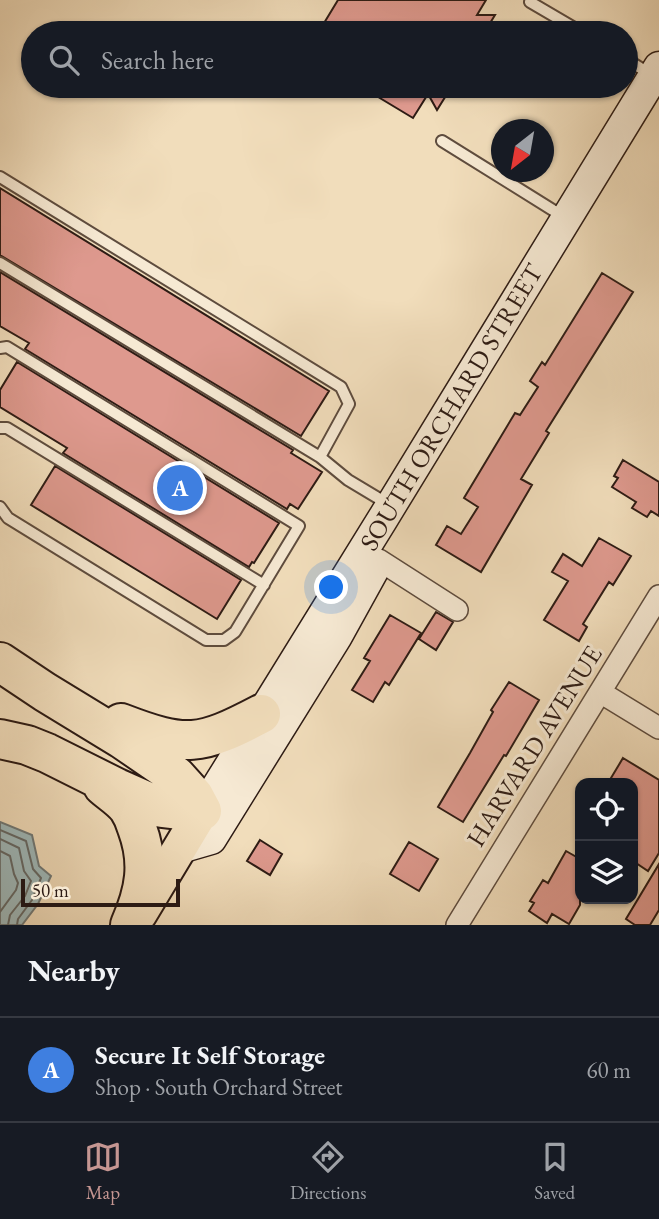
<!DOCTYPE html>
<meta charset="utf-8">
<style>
:root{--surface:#171b24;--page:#242831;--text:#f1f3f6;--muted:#9ea1a6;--line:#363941;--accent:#c59692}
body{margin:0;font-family:"EB Garamond",serif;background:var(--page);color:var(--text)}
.controls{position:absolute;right:21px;bottom:21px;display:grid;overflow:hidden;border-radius:14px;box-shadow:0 2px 5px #0004}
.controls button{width:63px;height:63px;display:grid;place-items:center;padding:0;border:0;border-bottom:2px solid var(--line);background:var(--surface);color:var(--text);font:35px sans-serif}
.compass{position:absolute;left:491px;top:119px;width:63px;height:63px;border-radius:50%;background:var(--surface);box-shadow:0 2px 5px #0004;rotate:211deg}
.scale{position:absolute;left:21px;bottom:18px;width:159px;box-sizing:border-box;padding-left:7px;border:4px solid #2d1b14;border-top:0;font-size:19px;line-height:24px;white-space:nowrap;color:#2d1b14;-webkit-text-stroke:5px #f6e9d3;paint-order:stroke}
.you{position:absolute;left:332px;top:588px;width:24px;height:24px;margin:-18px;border:5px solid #fff;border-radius:50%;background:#1a73e8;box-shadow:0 0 0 10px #1a73e833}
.badge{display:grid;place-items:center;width:46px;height:46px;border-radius:50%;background:var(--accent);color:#fff;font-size:23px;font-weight:700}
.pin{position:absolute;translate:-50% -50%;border:4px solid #fff;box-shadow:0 2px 7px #0006}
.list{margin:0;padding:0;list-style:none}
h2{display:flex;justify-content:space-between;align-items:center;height:91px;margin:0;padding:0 28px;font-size:30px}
h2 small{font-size:23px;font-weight:400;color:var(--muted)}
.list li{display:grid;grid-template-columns:46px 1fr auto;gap:21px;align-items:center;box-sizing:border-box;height:105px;padding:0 28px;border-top:2px solid var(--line)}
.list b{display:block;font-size:26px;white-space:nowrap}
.list p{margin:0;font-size:23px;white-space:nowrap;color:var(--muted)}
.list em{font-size:23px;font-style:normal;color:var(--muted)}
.icon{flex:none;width:38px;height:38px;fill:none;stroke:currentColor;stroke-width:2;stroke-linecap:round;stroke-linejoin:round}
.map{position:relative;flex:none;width:659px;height:925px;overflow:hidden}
.search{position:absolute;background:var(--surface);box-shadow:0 2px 5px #0004;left:21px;right:21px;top:21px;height:77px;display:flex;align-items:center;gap:18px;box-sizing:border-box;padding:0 24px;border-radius:38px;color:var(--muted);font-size:26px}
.sheet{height:196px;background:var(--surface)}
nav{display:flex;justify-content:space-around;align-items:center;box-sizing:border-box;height:98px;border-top:2px solid var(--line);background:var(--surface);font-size:19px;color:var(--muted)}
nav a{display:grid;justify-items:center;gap:4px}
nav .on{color:var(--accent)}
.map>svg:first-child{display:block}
.water{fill:#9fb9ba;stroke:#717a78;stroke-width:2}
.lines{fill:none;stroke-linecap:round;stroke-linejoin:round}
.shore{stroke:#666a67;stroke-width:2}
.building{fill:#de998e;stroke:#2d1b14;stroke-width:2}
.lane-casing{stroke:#5e4c3e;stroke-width:14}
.street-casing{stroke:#5e4c3e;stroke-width:24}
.secondary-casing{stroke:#2d1b14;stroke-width:33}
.primary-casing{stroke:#2d1b14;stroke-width:37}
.highway-casing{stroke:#2d1b14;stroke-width:42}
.lane{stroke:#f6e9d3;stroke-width:10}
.street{stroke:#f6e9d3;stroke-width:21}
.secondary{stroke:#f6e9d3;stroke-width:30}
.primary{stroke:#f1ddbb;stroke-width:33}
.highway{stroke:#f1ddbb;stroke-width:38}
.labels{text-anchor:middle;stroke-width:6;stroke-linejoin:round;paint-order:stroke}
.street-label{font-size:26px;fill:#2d1b14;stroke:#f6e9d3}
</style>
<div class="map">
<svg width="659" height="925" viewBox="0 0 659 925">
<rect width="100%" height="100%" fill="#f1ddbb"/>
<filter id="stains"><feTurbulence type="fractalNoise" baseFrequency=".00286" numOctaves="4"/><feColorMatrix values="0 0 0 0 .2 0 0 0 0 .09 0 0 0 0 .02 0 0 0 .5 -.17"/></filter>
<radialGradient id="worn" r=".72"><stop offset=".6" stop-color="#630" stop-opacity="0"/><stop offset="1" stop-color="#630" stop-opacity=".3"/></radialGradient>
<!-- water -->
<path class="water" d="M0 822 32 835 39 866 51 876 38 904 22 925H0Z"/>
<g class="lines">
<!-- shore -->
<path class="shore" d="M0 830 26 841 33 869 41 878 32 900 18 919 17 925
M0 839 19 848 24 871 31 881 25 896 10 915 8 925
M0 851 10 856 14 874 18 883 16 890 0 912"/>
</g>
<!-- building -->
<path class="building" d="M338 0H486L477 15H495L484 33H318Z
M360 86H452L437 110 428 94 413 118Z
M0 188 329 391 301 436 0 255Z
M0 272 293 450 291 453 322 472 298 509 290 504 287 509 25 349 29 343 0 326Z
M602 273 633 292 546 431 549 433 521 479 532 485 481 572 436 545 447 526 461 534 478 507 464 498 515 413 520 415 538 387 530 381 542 362 545 365Z
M17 362 279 523 254 563 252 562 249 567 63 453 67 448 0 407V390Z
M623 460 659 482V516L651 511 647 517 632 508 636 502 612 487 618 478 614 476Z
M55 466 241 580 217 619 31 505Z
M599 538 631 556 613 585 609 582 583 624 587 627 579 641 544 620 568 581 552 572 563 554 582 566Z
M436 612 453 622 436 650 419 639Z
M390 615 421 633 389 685 385 682 373 702 352 690 370 661 364 658Z
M509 682 539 700 506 756 504 755 463 822 438 807 470 753 493 712 491 710Z
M623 758 659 780V853L648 871 633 861V783H608Z
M260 840 282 854 270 875 247 861Z
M409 842 438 859 419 891 390 874Z
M566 851 580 859V905L569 924 552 914 547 923 529 911 534 903 530 901 543 880 548 883Z
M659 864V910L650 925H635L626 919Z"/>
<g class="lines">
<defs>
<path id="lane" d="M530 2 583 33
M626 59 653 76
M442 141 564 217
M0 177 341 387 349 404 320 457
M0 263 320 457 348 480 388 504
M0 348 7 347 299 526 235 632 224 640H206L8 518 0 507
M0 428H7L264 585"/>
<path id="street" d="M379 560 457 610
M600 692 659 728
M457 925 659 596"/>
<path id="secondary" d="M202 811 382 520 659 67
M180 848 211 839 337 636 374 569"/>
<path id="primary" d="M140 914 202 811"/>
<path id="highway" d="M0 662 45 692 122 739 176 776 194 796 202 811H187L162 808 117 788 47 753 27 745 0 739
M121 723C186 748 200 746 261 714
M103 786C111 793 121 799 128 808 132 814 135 821 137 828 150 863 145 891 130 925"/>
</defs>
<!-- lane casing -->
<use href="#lane" class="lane-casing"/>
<!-- street casing -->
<use href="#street" class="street-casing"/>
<!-- secondary casing -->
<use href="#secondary" class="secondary-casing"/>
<!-- primary casing -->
<use href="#primary" class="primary-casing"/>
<!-- highway casing -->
<use href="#highway" class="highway-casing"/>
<!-- lane -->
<use href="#lane" class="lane"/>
<!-- street -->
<use href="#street" class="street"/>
<!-- secondary -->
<use href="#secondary" class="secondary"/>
<!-- primary -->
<use href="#primary" class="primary"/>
<!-- highway -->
<use href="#highway" class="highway"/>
</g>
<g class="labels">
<!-- street labels -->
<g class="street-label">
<text transform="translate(451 407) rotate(-59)" y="9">SOUTH ORCHARD STREET</text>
<text transform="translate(534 746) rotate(-58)" y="9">HARVARD AVENUE</text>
</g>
</g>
<rect width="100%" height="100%" filter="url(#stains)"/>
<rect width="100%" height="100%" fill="url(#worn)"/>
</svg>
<div class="controls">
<button><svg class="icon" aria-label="locate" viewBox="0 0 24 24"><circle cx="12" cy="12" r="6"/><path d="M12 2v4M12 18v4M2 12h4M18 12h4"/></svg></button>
<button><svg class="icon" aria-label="layers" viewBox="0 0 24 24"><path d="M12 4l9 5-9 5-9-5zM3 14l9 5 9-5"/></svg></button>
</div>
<svg class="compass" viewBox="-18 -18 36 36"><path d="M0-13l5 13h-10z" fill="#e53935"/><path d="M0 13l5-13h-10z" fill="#9ea1a6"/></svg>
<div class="scale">50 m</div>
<div class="you"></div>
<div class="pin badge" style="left:180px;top:488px;background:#3f7fe0">A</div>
<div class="search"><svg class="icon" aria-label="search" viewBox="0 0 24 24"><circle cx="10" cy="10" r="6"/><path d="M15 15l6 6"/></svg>Search here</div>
</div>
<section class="sheet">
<h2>Nearby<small></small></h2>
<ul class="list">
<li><span class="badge" style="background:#3f7fe0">A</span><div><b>Secure It Self Storage</b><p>Shop · South Orchard Street</p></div><em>60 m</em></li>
</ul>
</section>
<nav>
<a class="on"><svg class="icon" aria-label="map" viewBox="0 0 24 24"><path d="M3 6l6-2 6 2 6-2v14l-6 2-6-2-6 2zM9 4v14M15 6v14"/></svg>Map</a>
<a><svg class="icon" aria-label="directions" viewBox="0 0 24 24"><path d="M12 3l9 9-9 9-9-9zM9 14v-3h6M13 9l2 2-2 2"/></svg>Directions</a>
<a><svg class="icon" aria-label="saved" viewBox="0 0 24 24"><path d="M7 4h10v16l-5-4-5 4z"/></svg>Saved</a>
</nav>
